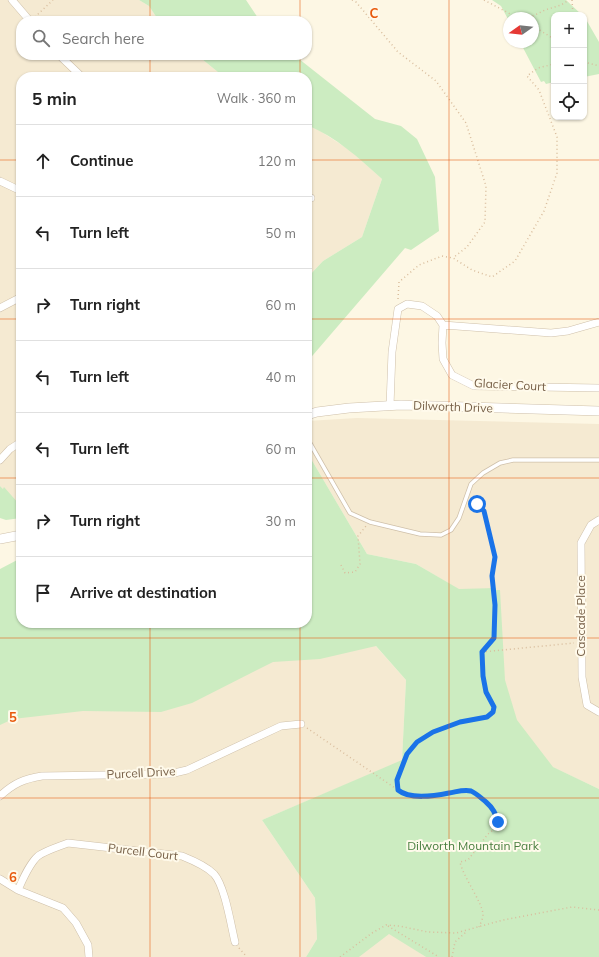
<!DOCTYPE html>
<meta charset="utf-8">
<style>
:root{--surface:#fff;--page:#f6f6f6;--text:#222;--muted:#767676;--line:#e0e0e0}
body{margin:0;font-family:Mulish,sans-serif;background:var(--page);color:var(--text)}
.controls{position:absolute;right:12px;top:12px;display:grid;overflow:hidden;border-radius:8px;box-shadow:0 1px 3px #0004}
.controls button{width:36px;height:36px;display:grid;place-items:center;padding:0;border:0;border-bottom:1px solid var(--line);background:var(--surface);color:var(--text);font:20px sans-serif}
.compass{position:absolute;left:503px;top:12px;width:36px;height:36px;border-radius:50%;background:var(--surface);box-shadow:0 1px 3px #0004;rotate:255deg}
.stop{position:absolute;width:12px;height:12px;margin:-9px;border:3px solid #1a73e8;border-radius:50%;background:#fff}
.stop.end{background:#1a73e8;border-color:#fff;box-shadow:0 1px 4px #0008}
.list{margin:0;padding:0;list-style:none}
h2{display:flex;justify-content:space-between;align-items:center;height:52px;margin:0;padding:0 16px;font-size:17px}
h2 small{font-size:13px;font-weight:400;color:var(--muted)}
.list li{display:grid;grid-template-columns:26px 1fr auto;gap:12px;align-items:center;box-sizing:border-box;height:72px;padding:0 16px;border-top:1px solid var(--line)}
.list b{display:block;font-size:15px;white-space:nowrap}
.list em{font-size:13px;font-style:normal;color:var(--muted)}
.icon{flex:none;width:22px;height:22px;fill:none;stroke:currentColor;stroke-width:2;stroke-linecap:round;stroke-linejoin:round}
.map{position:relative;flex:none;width:599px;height:957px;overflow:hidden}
.search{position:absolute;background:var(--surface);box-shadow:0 1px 3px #0004;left:16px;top:16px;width:296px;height:44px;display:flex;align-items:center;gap:10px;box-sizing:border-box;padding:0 14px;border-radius:16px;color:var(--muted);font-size:15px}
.panel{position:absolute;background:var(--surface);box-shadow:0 1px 3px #0004;left:16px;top:72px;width:296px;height:556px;border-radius:16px}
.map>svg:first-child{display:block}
.residential{fill:#f5ead2}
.green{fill:#ccecc1}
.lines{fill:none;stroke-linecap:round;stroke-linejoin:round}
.service-casing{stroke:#cfc0aa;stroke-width:5}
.minor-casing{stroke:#cfc0aa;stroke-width:8}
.tertiary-casing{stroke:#cfc0aa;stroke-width:10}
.path{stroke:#d9bd9d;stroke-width:1.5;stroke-dasharray:1 3;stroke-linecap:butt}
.service{stroke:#fff;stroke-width:3.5}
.minor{stroke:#fff;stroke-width:7}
.tertiary{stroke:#fff;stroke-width:9}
.route{stroke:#1a73e8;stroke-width:5}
.grid{fill:none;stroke:#e8590c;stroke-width:1;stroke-opacity:0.55}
.labels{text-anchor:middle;stroke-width:4;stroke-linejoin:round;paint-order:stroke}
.street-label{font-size:12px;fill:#776048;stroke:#fffaeb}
.park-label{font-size:12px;fill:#487e3f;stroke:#fffaeb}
.grid-label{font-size:13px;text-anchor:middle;font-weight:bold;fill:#e8590c;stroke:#fffaeb;stroke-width:4;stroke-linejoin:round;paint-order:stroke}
</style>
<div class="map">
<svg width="599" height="957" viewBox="0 0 599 957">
<rect width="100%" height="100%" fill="#fdf7e4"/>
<!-- residential -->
<path class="residential" d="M0 0H139L149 6 159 21H21V55H197L224 77H21V504L17 505 0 486Z
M307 125 317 129 351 151 382 179 362 237 323 261 307 278Z
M357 418 599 424V789L548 765 513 718 458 589 416 564 367 554 307 452V421Z
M374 644 406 680 402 761 262 820 315 898 317 939 306 957H0V721L269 660Z
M386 931 426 957H353Z"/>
<!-- green -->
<path class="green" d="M139 0H246L260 21H159L149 6Z
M492 0H566L582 15H554V82L546 84 544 81 541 82 520 42H533V18H509V21L501 6Z
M584 16 599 42V74L584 77Z
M197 55H294L375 119 401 126 417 139 435 177 439 231 411 250 405 248 307 362V278L323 261 362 237 382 179C359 158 336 137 307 125V77H224Z
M307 452 367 554 416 564 459 589 496 588V590H500L505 680 517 720 553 767 599 789V957H426L389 934 359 957H306L317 939 315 898 262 820 402 760 406 680 376 646 320 659 273 662 192 703 161 712 83 711 13 719 0 725V569L21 558V623H307Z
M0 486 3 489 4 487 19 504H21V518L6 520 0 518Z"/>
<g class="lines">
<defs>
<path id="service" d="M307 438 350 513 370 522 420 534 441 535 451 530 459 518 471 484 483 473 500 463 513 460H599"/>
<path id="minor" d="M12 0 30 21
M59 55 82 77
M0 181 21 191
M307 198H311
M0 308 21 297
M443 325 551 333 568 331 599 322
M390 406 392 352 398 309 407 304 422 306 437 316 443 325 442 343 443 359 452 375 474 386 599 388
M0 460 10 449 21 442
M599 520 591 525 581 543 582 677 587 705 599 712
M0 796C14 783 24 779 42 776L170 774 187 770 281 726 301 724
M0 879 18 890 63 908 76 923 88 945 89 957
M18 890C23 879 29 864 38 856 47 850 58 847 68 843L182 856C192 860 206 866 214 874 225 886 231 926 235 942"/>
<path id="tertiary" d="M307 415 317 412 349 408 401 405 599 411
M0 539 21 535"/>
</defs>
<!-- service casing -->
<use href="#service" class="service-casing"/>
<!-- minor casing -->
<use href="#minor" class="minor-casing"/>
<!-- tertiary casing -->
<use href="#tertiary" class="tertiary-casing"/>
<!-- path -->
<path class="path" d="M352 0 356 2 398 52 436 81 466 123 486 186 485 222 467 247 454 257
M484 0 518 18
M572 0 573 15
M35 17 53 0
M529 18 545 10 561 5 569 0
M533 26 554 39
M584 62 599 66
M398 299 399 282 419 265 442 256 453 258 472 270 492 277 515 261 544 211 557 173V137L539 90 527 76 538 68 554 64
M471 501 484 511 495 557 491 576 495 605 494 638 482 652 483 676 487 692 494 707 493 712 487 717 460 723 433 732 417 742 407 754 397 780 398 790 402 794 416 796 439 795 462 791H471L479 796 492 806 496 813 498 822 497 827 488 834 468 860 460 862C463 877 483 903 483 915 483 919 480 924 479 927
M341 565 345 573 355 572 360 564 358 536 366 526
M482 652 574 643
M307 728 398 790
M388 926 439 957
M239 948 247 957
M340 957 372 933 386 925 399 926 428 932 456 933 503 920 572 907 599 910
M452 957 455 942 466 932"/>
<!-- service -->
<use href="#service" class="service"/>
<!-- minor -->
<use href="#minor" class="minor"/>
<!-- tertiary -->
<use href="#tertiary" class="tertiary"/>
</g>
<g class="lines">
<!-- route -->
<path class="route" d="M477 504 484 511 495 557 492 576 495 605 494 638 482 652 483 676 486 692 494 707 493 712 487 717 460 722 433 732 417 742 407 754 397 780 398 790C410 800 434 796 449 793 456 792 464 789 471 791 476 793 481 798 486 802 493 808 496 813 498 822"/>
</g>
<!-- grid -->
<path class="grid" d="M150 0V21M300 0V21M449 0V957M150 55V77M300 55V77M0 160H21M307 160H599M0 319H21M307 319H599M0 478H21M307 478H599M150 623V957M300 623V957M0 638H599M0 798H599"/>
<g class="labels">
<!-- street labels -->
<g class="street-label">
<text transform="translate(510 385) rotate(3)" y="4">Glacier Court</text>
<text transform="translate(453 407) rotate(2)" y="4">Dilworth Drive</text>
<text transform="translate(581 616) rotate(-90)" y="4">Cascade Place</text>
<text transform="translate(141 773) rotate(-3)" y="4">Purcell Drive</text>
<text transform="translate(143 852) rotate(7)" y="4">Purcell Court</text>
</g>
<!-- park labels -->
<g class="park-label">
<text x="473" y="850">Dilworth Mountain Park</text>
</g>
</g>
<g class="grid-label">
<text x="374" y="18">C</text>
<text x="13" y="722">5</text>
<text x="13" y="882">6</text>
</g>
</svg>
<div class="controls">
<button>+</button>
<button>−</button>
<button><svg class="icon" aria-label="locate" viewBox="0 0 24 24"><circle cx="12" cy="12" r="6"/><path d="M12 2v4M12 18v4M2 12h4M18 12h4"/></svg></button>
</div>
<svg class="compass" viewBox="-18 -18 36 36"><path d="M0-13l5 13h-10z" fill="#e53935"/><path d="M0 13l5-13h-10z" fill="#767676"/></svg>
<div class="stop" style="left:477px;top:504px"></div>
<div class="stop end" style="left:498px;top:822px"></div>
<div class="search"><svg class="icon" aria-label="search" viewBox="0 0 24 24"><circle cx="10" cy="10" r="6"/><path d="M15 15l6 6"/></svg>Search here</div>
<section class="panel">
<h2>5 min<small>Walk · 360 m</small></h2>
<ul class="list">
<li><svg class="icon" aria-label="ahead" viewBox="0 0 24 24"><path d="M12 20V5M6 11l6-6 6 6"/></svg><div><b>Continue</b></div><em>120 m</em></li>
<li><svg class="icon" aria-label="left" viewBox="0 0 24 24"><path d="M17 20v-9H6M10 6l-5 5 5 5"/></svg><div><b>Turn left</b></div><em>50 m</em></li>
<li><svg class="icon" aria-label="right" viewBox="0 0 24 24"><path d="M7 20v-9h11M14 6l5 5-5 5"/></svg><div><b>Turn right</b></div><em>60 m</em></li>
<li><svg class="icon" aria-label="left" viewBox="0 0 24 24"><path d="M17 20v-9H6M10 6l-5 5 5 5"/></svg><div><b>Turn left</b></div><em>40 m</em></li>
<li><svg class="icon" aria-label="left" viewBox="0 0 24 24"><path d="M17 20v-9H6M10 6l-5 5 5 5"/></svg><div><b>Turn left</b></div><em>60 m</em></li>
<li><svg class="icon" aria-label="right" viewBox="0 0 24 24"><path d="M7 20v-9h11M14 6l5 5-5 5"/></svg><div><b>Turn right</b></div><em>30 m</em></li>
<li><svg class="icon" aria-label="arrive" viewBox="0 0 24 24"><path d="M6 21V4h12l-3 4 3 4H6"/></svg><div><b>Arrive at destination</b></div></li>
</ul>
</section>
</div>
